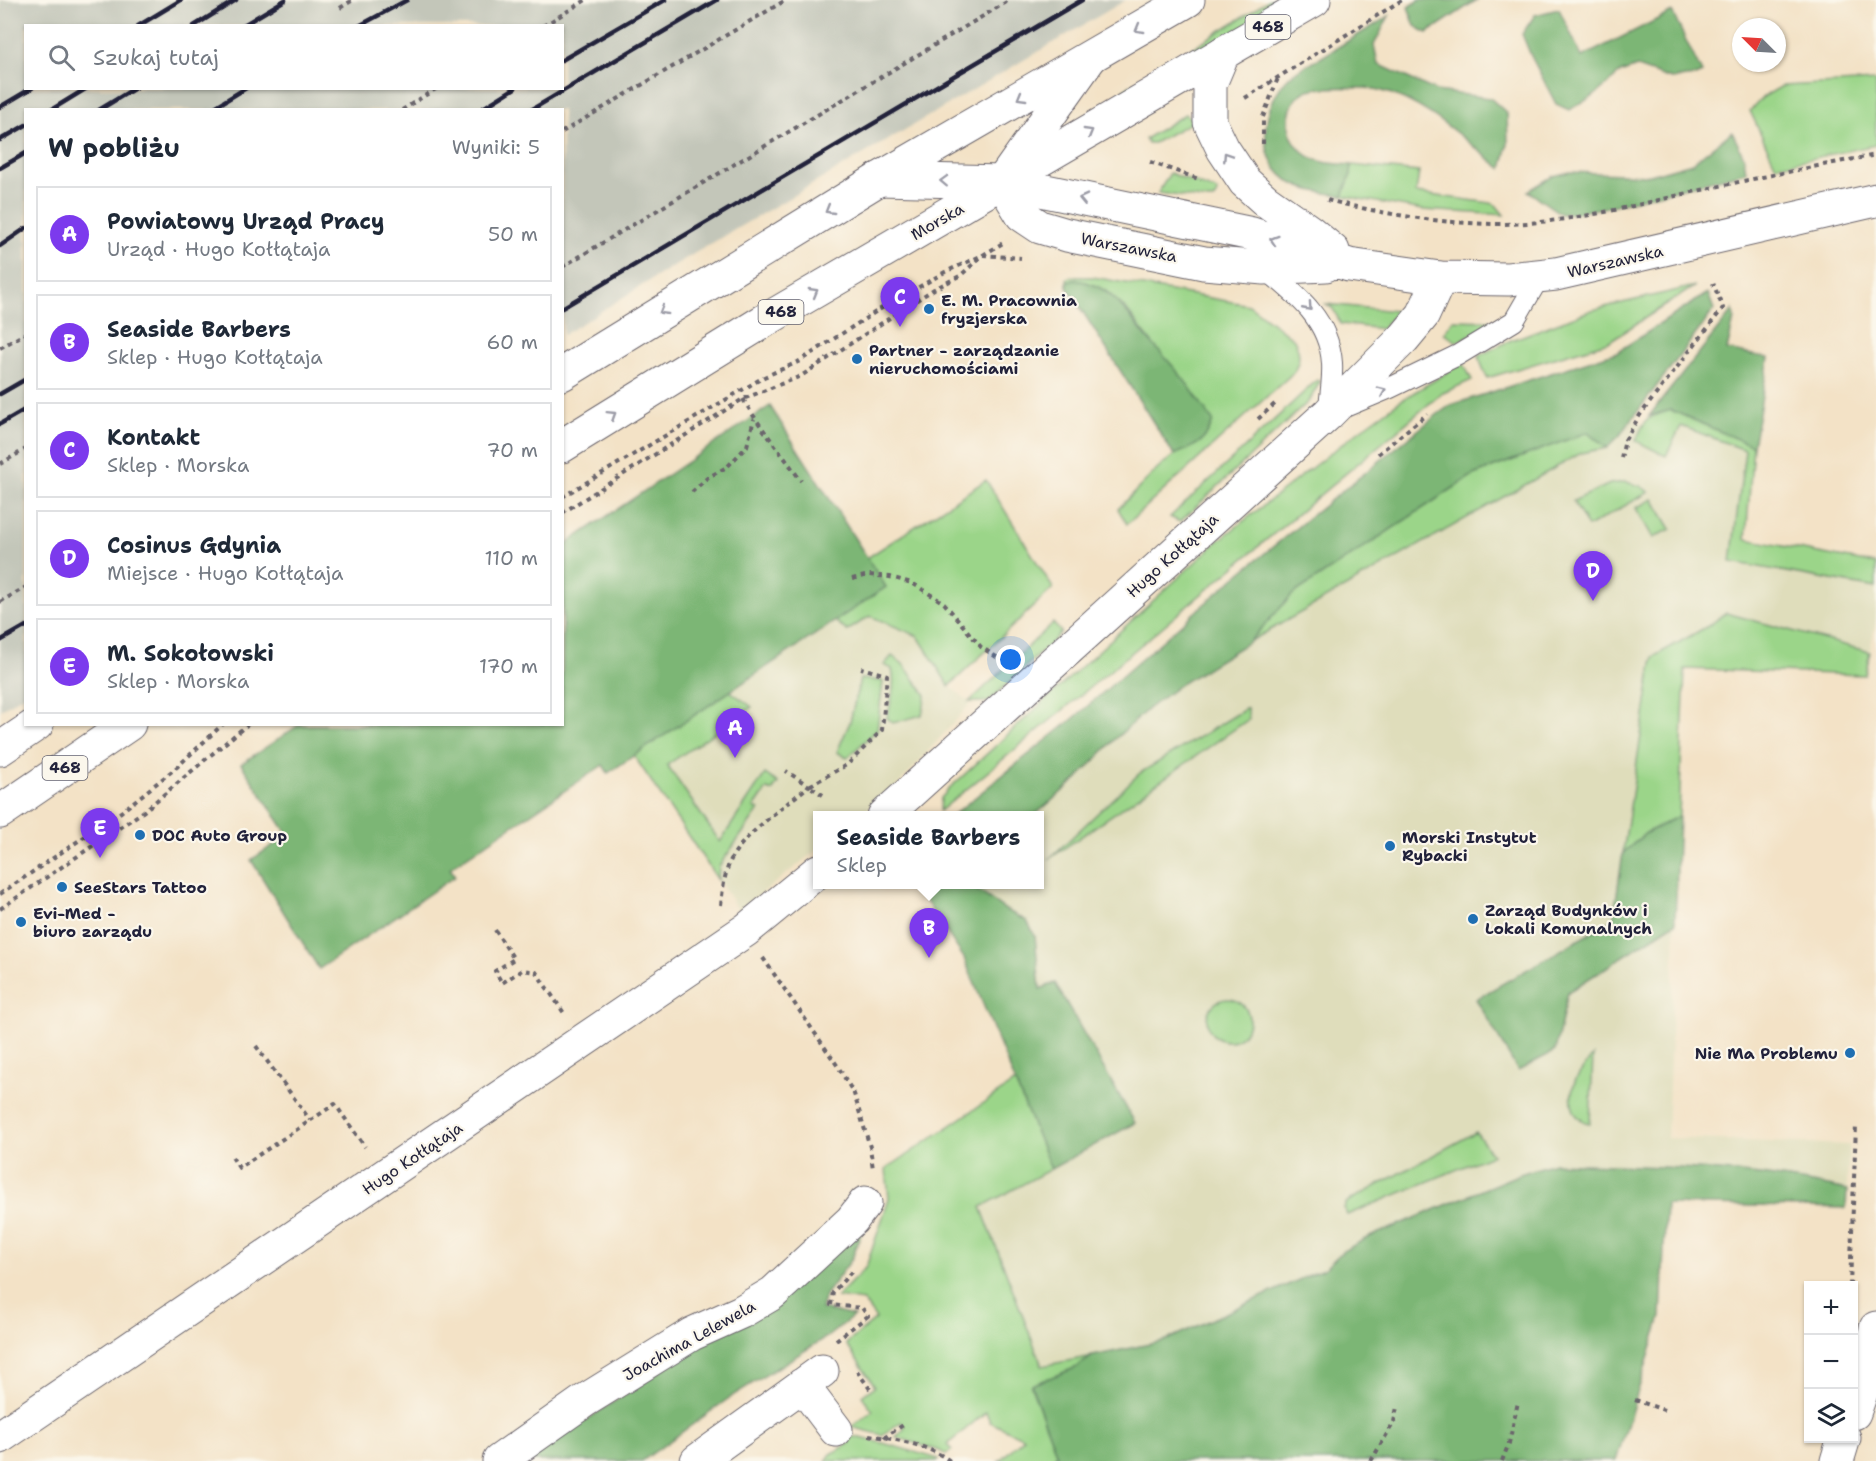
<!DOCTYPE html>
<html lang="pl">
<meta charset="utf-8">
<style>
:root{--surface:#fff;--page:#f2f2f3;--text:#1f2937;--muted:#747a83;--line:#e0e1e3;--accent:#7c3aed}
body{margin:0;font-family:"Shantell Sans",sans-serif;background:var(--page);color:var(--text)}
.controls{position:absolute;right:18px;bottom:18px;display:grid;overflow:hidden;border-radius:0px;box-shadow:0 2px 4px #0004}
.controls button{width:54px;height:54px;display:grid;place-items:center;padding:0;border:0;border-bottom:2px solid var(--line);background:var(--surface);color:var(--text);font:30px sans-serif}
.compass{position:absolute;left:1732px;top:18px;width:54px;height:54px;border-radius:50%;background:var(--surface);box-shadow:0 2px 4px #0004;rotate:294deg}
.you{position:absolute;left:1011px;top:660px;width:21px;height:21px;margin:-15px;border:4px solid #fff;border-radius:50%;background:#1a73e8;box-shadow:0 0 0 9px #1a73e833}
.badge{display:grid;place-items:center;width:39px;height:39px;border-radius:50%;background:var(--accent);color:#fff;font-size:20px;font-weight:700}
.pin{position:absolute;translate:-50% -50px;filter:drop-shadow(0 2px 3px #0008)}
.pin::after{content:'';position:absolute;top:32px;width:21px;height:18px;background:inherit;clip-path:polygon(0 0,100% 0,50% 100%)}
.popup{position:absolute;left:813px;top:811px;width:231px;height:78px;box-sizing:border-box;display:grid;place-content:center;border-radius:0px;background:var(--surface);filter:drop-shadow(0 2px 4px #0005);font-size:20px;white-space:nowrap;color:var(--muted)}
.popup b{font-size:22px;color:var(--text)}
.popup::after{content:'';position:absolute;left:50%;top:100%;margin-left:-12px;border:12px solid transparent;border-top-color:var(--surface)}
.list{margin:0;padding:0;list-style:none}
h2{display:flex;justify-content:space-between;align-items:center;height:78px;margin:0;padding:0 24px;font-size:26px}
h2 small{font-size:20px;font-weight:400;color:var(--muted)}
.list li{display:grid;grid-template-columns:39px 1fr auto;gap:18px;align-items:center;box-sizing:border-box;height:96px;margin:0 12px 12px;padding:0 12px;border:2px solid var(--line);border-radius:0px}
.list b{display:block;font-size:22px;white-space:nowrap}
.list p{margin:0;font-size:20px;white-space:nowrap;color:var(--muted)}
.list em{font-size:20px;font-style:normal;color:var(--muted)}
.icon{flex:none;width:33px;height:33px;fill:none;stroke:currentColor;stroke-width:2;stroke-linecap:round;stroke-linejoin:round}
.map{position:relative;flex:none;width:1876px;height:1461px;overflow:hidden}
.search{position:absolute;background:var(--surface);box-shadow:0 2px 4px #0004;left:24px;top:24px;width:540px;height:66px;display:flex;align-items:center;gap:15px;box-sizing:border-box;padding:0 21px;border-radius:0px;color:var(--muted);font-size:22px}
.panel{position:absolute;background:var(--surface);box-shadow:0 2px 4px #0004;left:24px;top:108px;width:540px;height:618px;border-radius:0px}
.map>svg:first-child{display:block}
.built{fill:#dfddbb}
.industrial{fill:#c3c6b9;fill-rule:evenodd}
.green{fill:#9bd589;stroke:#5e7c62;stroke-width:1.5}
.forest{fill:#7cb675;stroke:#4f6c58;stroke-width:1.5}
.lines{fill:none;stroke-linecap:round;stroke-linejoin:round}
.service-casing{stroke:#6b656c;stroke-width:22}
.minor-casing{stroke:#6b656c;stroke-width:35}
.tertiary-casing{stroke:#6b656c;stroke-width:35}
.primary-casing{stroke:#6b656c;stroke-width:35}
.path{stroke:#6b656c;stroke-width:4;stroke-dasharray:4.5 4.5;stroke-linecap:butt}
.service{stroke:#fff;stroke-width:20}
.minor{stroke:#fff;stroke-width:33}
.tertiary{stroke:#fff;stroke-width:33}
.primary{stroke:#fff;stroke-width:33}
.rail{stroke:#22223b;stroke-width:4.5}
.oneway{stroke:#9c9ca7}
.poi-dot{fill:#1f6fb2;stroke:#fbf7ec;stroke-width:2}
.labels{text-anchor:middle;stroke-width:4.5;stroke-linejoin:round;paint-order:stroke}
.shield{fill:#fbf7ec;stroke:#636270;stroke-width:1.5}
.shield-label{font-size:15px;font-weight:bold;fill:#22223b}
.street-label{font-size:16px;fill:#22223b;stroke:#fbf7ec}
.poi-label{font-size:16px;font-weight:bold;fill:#22223b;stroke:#fbf7ec;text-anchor:start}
</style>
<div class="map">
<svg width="1876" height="1461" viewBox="0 0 1876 1461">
<rect width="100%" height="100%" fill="#fbf7ec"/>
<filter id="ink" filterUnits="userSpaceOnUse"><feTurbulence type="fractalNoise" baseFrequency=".0167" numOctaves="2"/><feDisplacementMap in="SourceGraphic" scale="12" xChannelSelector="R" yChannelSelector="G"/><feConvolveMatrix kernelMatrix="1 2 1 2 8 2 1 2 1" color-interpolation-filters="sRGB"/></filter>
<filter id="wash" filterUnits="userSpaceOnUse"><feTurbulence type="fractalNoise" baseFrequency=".008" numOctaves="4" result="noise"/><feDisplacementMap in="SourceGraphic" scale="24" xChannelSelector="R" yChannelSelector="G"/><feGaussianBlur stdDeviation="1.35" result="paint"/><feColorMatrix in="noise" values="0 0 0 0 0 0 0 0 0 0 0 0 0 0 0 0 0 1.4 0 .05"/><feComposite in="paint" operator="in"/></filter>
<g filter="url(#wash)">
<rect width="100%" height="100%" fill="#f3e2c6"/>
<!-- built -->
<path class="built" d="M1649 416 1753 446 1746 539 1876 564V620L1865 675 1685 669 1667 1138 1849 1145 1846 1208 1554 1163 1520 1174 1367 1238 1343 1251 1325 1268 1164 1341 1042 1367 981 1206 1051 1169 964 958 915 885 1040 884V816L979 815 1111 713 1626 424 1631 418 1642 424Z
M886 587 949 686 971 703 898 785 860 815 818 816V849L739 911 634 756Z"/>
<!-- industrial -->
<path class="industrial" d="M0 0H1126L673 266 563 335 562 110H26V693L0 710ZM26 26H562V88H26Z"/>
<!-- green -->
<path class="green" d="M1268 0H1290L1125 94 1123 90 1248 14Z
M1876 81V145L1776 166 1750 111 1763 97 1782 86Z
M1185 114 1194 121 1154 143H1148L1145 139Z
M1352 165 1419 172 1416 193 1491 203 1496 205 1504 215 1423 210 1343 196 1351 174Z
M1170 173 1217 191 1218 194 1213 200H1208L1158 193Z
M1070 277H1093L1249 305 1294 339C1300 352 1301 359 1294 372L1127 524 1118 509C1136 492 1153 471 1173 456 1193 441 1202 451 1213 421L1125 308 1106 291 1095 285 1075 280 1068 282 1067 286V279Z
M1695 286 1608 342 1487 378 1478 356 1509 341 1592 310Z
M1326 304 1397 311 1382 329 1341 324 1333 309Z
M1453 320 1497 321 1457 342 1444 333Z
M1463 363 1472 380 1441 394 1063 710 940 811 941 798 952 786 1218 541 1360 430 1403 399Z
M1317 380 1320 382 1309 401 1180 522 1170 517Z
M1671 410 1753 446 1746 539 1876 564V588L1731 562 1745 450 1681 426 1666 456 1636 441C1645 418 1647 417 1671 410Z
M1588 432 1607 448 1581 453 1249 642 1293 594 1473 475Z
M986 480 1053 588 949 686 918 636 870 616 847 631 835 621 886 587 867 558Z
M1626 482 1640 486 1649 492 1588 527 1573 501 1610 484Z
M1653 499 1671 529 1653 538 1636 508Z
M1726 613 1870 652 1865 675 1685 669 1679 816 1646 833 1623 853 1653 657 1708 626Z
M1053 623 1061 632 1054 640 988 702H969Z
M892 656 903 664 926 695 922 715 893 723 887 718C891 702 896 686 892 669L884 665Z
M860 679 883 681 877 730 847 758 837 752 850 722Z
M730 691 752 707 667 765 720 842 765 774 778 783 772 791 767 789 754 808 759 810 719 866 718 880 634 756Z
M1247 708 1249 719 1049 859 1140 773Z
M1207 1020a21 21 0 1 1 42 0a21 21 0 1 1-42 0Z
M1593 1056 1590 1123C1582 1122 1575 1116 1573 1108 1567 1086 1580 1072 1593 1056Z
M1015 1082 1051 1169 981 1207 1042 1366 1093 1356 1075 1368 1031 1386 1057 1455 1050 1461H999L1024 1438 990 1422 986 1412 947 1445 952 1450 946 1455 940 1451 896 1437 905 1428 901 1422 882 1435 851 1427 873 1411 862 1396 875 1386 846 1344 876 1319 863 1301 837 1297 866 1267 889 1199 886 1169Z
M1476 1132 1492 1155 1347 1215 1344 1208 1347 1202Z
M846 1435 883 1443 939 1459 937 1461H826L831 1454 849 1444Z"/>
<!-- forest -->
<path class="forest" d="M1420 0H1477L1427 33 1415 26 1408 7Z
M1559 9 1582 57 1672 12 1702 73 1695 76 1671 79 1637 67 1620 73 1594 96 1569 110 1556 104 1531 56 1522 34 1535 15Z
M1389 16 1374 45 1378 64 1436 91 1490 98 1507 113 1508 144 1502 169C1464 140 1426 102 1379 90 1368 87 1315 86 1306 91 1296 96 1293 102 1290 112 1284 135 1301 158 1324 162 1333 164 1343 164 1352 165L1351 174 1343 196C1327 193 1309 192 1294 184 1253 163 1261 103 1290 76 1299 68 1312 63 1322 57 1344 43 1367 30 1389 16Z
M1732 132 1744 157 1746 172 1603 208 1574 213 1561 214 1528 191 1553 176 1570 172 1650 175 1692 163Z
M1075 280C1112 284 1127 314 1149 340 1158 350 1168 360 1177 371 1190 386 1201 404 1213 421 1205 444 1195 446 1174 455L1067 287 1068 282Z
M1708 293 1714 310 1620 435 1607 448 1588 432 1473 475 1293 594 1249 642 1181 684 1149 708 1114 740 1078 778 1035 815H953L1074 718 1234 578 1438 414 1451 405 1617 352Z
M1733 310 1734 319 1727 350 1769 358 1753 446 1671 410 1649 416Z
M770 406 886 587 608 773 603 765 450 868 455 876 319 969 251 860 288 835 241 764 299 725 562 724 563 546Z
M1679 816 1675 923 1568 992 1555 1051 1518 1071 1476 999 1613 920 1623 853 1646 833Z
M915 885H970L1006 910 1027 921 1035 936 1040 989 1055 983 1135 1123 1051 1169 964 958Z
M1554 1163C1652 1166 1752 1168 1847 1190L1846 1208 1666 1204 1661 1317 1616 1461H1050L1057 1455 1031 1385 1075 1368 1093 1356 1164 1341 1325 1268 1343 1251 1367 1238 1520 1174Z
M862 1231 852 1259 825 1295 821 1309 854 1316 827 1337 732 1396 642 1461H524L721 1331Z"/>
</g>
<g filter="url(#ink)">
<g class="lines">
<defs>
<path id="service" d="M1264 268C1296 294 1329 319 1332 363 1333 379 1330 398 1328 414L1390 388 1458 355 1514 321 1540 276"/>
<path id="minor" d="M884 816 1328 414 1404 338 1423 315 1440 278
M802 1385 836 1430
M1854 1413 1868 1373 1876 1328
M0 1437 746 930 818 871
M499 1461 584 1401 692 1334 741 1312 773 1293 852 1220 865 1203
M697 1461 822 1371
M1837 1461 1844 1438"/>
<path id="tertiary" d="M1223 53 1210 84V122L1223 149 1245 182 1265 200 1309 231 1333 251
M879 179 1002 182 1252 234 1349 265 1440 278 1508 279 1556 274 1876 200
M1002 182 1022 215 1040 227 1067 235 1204 263 1264 268 1326 265
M1002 182 1090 58"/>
<path id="primary" d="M562 374 879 179 1188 0
M562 446 764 321 1314 0
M0 749 37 724
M0 812 129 724"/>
</defs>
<!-- service casing -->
<use href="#service" class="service-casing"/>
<!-- minor casing -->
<use href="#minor" class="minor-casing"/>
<!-- tertiary casing -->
<use href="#tertiary" class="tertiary-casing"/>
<!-- primary casing -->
<use href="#primary" class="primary-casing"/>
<!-- path -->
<path class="path" d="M340 8 353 0
M543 26 586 0
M1245 98 1402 0
M402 110 437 88
M562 132 786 0
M1263 144V117L1278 78
M1150 162 1201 180
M1327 200C1383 214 1442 224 1499 224 1567 224 1632 206 1697 191 1756 178 1816 166 1876 155
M562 267 1010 0
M0 348 26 333
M743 399C760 428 782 453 801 481
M1258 419 1278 401
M1378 454 1427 414
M1621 458 1625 440 1640 415 1723 308 1713 283
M0 464 26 449
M692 492 707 478 727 467 747 446 754 419
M562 497 764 377 798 362 877 311 945 272 983 255 1003 243
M562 513 743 399 801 376 934 289 960 276 983 255 1021 258
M852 579 869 575 890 577 912 583 944 603 981 647 998 658
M0 602 26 587
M823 795 809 786 848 764 882 730 887 675 861 668
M0 894 121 812 177 767 223 724
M721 905C723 887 725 866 736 851 752 829 787 804 809 786L786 771
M0 909 144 811 248 724
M495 930 514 959 495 971 502 983 522 970 536 972 564 1013
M763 958 839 1068 854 1094 870 1147 873 1169
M256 1046 310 1120
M232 1157 239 1168 335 1104 365 1147
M1850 1286 1856 1125
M836 1340 868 1316 862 1308 831 1305 833 1292 854 1269
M857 1371 870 1389
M1635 1400 1664 1410
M869 1435C897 1440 927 1444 950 1461
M884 1438 903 1425
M1371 1461 1394 1422 1397 1407
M1502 1461 1509 1443 1518 1402"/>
<!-- service -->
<use href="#service" class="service"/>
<!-- minor -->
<use href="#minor" class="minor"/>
<!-- tertiary -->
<use href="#tertiary" class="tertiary"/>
<!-- primary -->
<use href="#primary" class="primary"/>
<!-- rail -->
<path class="rail" d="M138 26 181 0
M194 26 236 0
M242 26 285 0
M359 26 407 0
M562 60 665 0
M0 107 32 88
M51 110 87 88
M99 110 135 88
M210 110 246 88
M480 110 515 88
M531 110 717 0
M0 140 26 125
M0 168 26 153
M0 246 26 228
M562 308 1082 0
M0 394 26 379
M0 424 26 409
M0 641 26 626"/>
</g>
<!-- one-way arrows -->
<defs><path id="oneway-chevron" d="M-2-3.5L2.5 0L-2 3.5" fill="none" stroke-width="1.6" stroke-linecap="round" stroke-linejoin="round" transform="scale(1.5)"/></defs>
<g class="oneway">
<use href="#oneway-chevron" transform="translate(1139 29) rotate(150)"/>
<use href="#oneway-chevron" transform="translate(1021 97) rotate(150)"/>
<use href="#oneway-chevron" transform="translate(1089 132) rotate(-30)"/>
<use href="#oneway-chevron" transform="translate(1227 156) rotate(-123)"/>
<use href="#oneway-chevron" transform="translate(944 181) rotate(-178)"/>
<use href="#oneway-chevron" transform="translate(1083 199) rotate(-167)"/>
<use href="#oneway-chevron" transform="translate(829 210) rotate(149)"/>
<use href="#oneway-chevron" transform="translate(1274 240) rotate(-162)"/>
<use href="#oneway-chevron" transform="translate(814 292) rotate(-30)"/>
<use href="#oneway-chevron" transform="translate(1308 307) rotate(48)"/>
<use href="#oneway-chevron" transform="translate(663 311) rotate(149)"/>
<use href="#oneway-chevron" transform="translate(1382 391) rotate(-23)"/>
<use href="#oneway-chevron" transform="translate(612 415) rotate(-32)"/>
</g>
</g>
<!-- markers -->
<g class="poi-dot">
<circle cx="929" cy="309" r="6"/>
<circle cx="857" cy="359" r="6"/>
<circle cx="140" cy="835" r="6"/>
<circle cx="1390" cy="846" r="6"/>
<circle cx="62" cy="887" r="6"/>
<circle cx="1473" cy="919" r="6"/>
<circle cx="21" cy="922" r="6"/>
<circle cx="1850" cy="1053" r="6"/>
</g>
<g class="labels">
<!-- shield labels -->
<g class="shield">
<rect x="1245.5" y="15" width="45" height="24" rx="4.5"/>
<rect x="758.5" y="300" width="45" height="24" rx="4.5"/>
<rect x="42.5" y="756" width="45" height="24" rx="4.5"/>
</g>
<g class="shield-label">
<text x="1268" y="32">468</text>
<text x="781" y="317">468</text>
<text x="65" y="773">468</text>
</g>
<!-- street labels -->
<g class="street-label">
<text transform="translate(937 221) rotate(-30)" y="6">Morska</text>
<text transform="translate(1129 247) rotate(11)" y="6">Warszawska</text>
<text transform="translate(1615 261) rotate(-13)" y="6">Warszawska</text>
<text transform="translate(1172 555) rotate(-42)" y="6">Hugo Kołłątaja</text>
<text transform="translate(412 1158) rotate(-34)" y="6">Hugo Kołłątaja</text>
<text transform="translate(689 1340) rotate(-29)" y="6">Joachima Lelewela</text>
</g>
<!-- poi labels -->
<g class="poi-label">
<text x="941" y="306">E. M. Pracownia<tspan x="941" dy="18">fryzjerska</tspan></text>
<text x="869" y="356">Partner - zarządzanie<tspan x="869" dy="18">nieruchomościami</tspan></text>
<text x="152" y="841">DOC Auto Group</text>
<text x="1402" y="843">Morski Instytut<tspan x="1402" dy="18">Rybacki</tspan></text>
<text x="74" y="893">SeeStars Tattoo</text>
<text x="1485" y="916">Zarząd Budynków i<tspan x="1485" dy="18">Lokali Komunalnych</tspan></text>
<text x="33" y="919">Evi-Med -<tspan x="33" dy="18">biuro zarządu</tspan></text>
<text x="1838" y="1059" text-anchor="end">Nie Ma Problemu</text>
</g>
</g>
</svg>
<div class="controls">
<button>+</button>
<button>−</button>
<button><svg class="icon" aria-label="layers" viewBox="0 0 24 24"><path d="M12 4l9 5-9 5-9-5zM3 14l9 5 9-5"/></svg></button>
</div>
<svg class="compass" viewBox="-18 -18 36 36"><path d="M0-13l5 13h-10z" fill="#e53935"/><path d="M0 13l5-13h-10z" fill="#747a83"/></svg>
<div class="you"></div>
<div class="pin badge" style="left:735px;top:758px">A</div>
<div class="pin badge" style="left:929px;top:958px">B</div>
<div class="popup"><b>Seaside Barbers</b>Sklep</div>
<div class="pin badge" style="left:900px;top:327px">C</div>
<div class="pin badge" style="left:1593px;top:601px">D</div>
<div class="pin badge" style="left:100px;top:858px">E</div>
<div class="search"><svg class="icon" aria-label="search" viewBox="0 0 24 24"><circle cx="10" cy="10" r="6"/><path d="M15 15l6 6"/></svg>Szukaj tutaj</div>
<section class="panel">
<h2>W pobliżu<small>Wyniki: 5</small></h2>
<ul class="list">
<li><span class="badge">A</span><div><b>Powiatowy Urząd Pracy</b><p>Urząd · Hugo Kołłątaja</p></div><em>50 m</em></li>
<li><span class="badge">B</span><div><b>Seaside Barbers</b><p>Sklep · Hugo Kołłątaja</p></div><em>60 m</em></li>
<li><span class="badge">C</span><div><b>Kontakt</b><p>Sklep · Morska</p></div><em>70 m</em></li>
<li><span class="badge">D</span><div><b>Cosinus Gdynia</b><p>Miejsce · Hugo Kołłątaja</p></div><em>110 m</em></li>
<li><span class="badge">E</span><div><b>M. Sokołowski</b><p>Sklep · Morska</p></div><em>170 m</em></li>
</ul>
</section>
</div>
